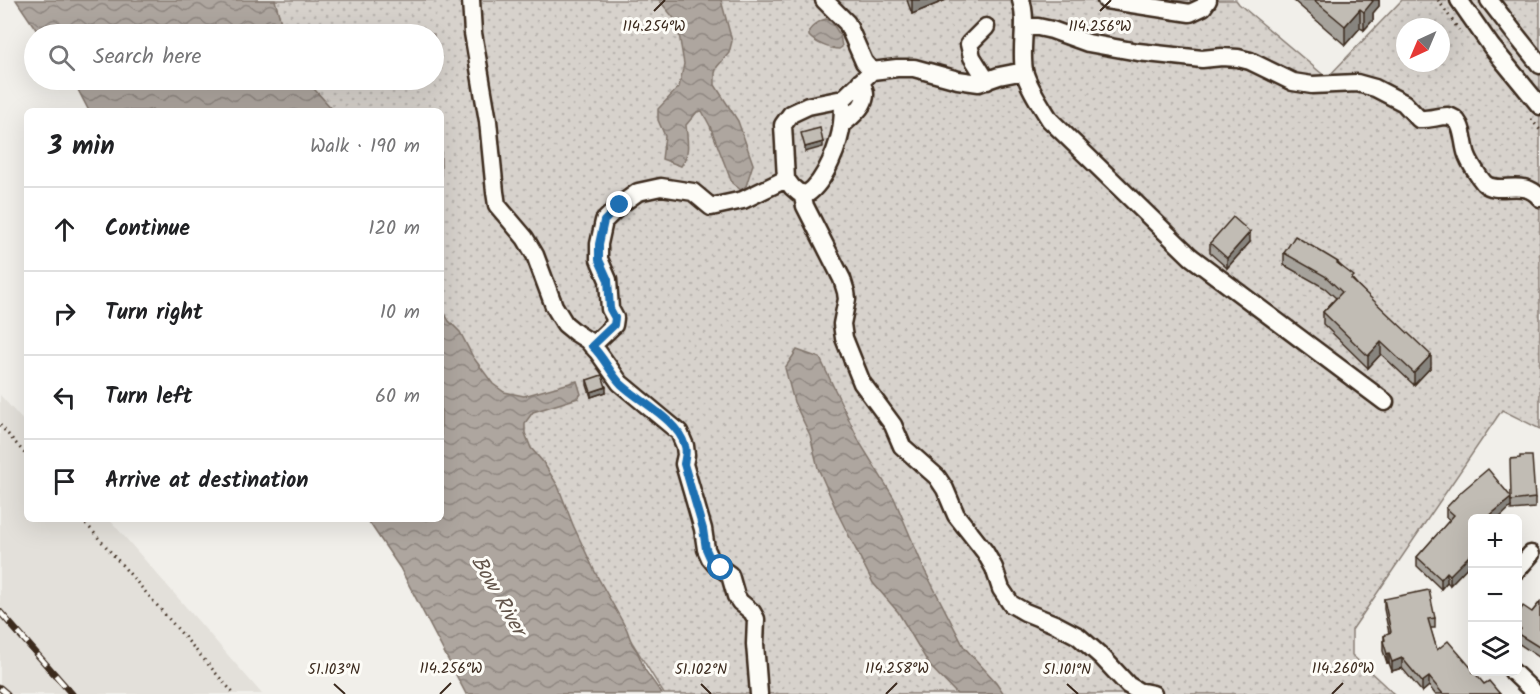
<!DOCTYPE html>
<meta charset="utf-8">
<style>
:root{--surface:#fff;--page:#f6f6f6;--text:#202124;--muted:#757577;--line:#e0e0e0}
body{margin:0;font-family:Kalam,sans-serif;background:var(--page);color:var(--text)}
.controls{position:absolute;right:18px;bottom:18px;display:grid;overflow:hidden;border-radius:9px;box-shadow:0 6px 24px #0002}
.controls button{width:54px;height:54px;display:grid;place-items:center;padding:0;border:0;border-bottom:2px solid var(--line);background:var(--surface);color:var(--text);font:30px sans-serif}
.compass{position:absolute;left:1396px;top:18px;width:54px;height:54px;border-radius:50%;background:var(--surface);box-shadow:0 6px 24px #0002;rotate:224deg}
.stop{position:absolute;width:18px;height:18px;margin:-14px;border:4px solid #1f6fb2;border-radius:50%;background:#fff}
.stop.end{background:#1f6fb2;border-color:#fff;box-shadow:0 2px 6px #0008}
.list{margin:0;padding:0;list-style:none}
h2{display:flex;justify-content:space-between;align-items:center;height:78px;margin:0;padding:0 24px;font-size:26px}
h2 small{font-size:20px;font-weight:400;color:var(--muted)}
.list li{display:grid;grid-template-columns:39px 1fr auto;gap:18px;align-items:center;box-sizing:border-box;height:84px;padding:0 24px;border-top:2px solid var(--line)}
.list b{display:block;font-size:22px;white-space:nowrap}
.list em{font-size:20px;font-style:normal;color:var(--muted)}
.icon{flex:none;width:33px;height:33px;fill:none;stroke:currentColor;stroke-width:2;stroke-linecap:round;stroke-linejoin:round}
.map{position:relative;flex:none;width:1540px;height:694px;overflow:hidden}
.search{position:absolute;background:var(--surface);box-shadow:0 6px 24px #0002;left:24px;top:24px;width:420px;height:66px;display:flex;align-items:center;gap:15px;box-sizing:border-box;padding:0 21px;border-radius:33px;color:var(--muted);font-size:22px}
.panel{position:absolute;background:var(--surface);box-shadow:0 6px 24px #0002;left:24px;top:108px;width:420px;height:414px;border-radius:9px}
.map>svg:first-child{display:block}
.built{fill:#e3e0da}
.grass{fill:url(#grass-dots);stroke:#897e75;stroke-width:1.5;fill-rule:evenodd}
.water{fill:url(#water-waves);stroke:#80746b;stroke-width:1.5}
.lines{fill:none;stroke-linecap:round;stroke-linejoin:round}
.minor-casing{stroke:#3b2a1e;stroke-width:21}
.path{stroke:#3b2a1e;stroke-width:3;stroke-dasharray:1.5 4.5;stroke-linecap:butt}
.minor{stroke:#fdfcf7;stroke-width:16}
.rail-casing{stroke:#3b2a1e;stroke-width:7}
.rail{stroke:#fdfcf7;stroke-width:4.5;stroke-dasharray:14;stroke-linecap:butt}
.wall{fill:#a6a29b;stroke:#3b2a1e;stroke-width:1.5}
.shaded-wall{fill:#87847e;stroke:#3b2a1e;stroke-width:1.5}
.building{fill:#c1bcb4;stroke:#3b2a1e;stroke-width:1.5}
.route{stroke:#1f6fb2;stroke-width:8}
.ticks{fill:none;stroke:#3b2a1e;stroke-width:2}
.labels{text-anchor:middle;stroke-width:6;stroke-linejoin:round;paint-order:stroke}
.water-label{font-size:21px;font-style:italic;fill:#63554b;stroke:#fdfcf7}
.ticks-label{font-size:15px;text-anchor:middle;fill:#3b2a1e;stroke:#fdfcf7;stroke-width:6;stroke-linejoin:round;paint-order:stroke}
</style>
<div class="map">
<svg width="1540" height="694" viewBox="0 0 1540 694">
<defs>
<pattern id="grass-dots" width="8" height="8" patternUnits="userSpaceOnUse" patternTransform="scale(1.5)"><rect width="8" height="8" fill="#d7d2cc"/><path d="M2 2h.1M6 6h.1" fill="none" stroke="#b9b4af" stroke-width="1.8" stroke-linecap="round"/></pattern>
<pattern id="water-waves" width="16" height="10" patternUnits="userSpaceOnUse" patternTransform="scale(1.5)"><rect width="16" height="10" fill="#aea69f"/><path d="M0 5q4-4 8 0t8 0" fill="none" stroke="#8f8781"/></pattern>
</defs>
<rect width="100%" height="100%" fill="#f1efea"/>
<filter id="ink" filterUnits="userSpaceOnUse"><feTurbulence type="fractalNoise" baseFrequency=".0167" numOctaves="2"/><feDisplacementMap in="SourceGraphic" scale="12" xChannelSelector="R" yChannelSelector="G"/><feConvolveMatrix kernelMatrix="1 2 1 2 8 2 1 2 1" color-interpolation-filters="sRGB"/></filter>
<g filter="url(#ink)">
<!-- built -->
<path class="built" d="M0 395 27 425V519H109L262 694H0Z"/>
<!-- grass -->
<path class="grass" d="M257 0H1236L1239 4 1327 78 1402 0H1540V429L1502 410 1352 630V655L1394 694H664L441 334V111H309L288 80H434V34H268ZM1405 27H1441V63H1405Z"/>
<!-- water -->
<path class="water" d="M16 0H275L284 34H39Z
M659 0H721L732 41 729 53 717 67 715 73V85L738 121 753 164 746 186 741 190 732 183 710 126 702 111 697 112 686 125C687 139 691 153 681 166L662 159 665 136 658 120V109L679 87 684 64 677 22Z
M826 19 831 21 840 35 842 47 839 49C830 49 815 43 809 36V31C812 26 820 20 826 19Z
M73 80H306L334 111H89Z
M441 307 449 321 460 332 473 357 493 384 504 392 524 396 577 381 581 394 578 398 533 412 525 423V433L531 448 543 462 558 486 573 525 596 574 627 630 632 644 637 651 645 670 662 694H466L400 568 367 519H441Z
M797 350 820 358 860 443 894 498 925 571 964 647 996 682 1004 694H957L930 666 898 612 873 583 839 516 818 468 810 435 794 402 785 368Z"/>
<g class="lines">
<defs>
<path id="minor" d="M471 0 473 33 488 121 495 192 497 205 525 238 535 255 554 306 565 324 576 333 587 340 598 352 620 383 679 432 685 446 686 455 684 464 703 529 706 549 710 558 715 564 730 575 736 596 740 602 752 612 756 619 755 644 759 694
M824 0 847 23 864 62 872 71
M1021 0C1028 22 1020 47 1024 70 1027 85 1042 107 1050 120L1191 257 1385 402
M1106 0 1190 13 1203 7 1208 0
M1459 0 1491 46 1540 106
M1489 0 1516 35 1540 65
M986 27 969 44 972 57 987 81
M1024 27H1038L1052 30 1088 43 1138 52 1202 59 1222 57 1238 58 1250 61 1293 82 1312 85 1357 83 1375 88 1404 103 1419 119C1429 120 1438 116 1447 116 1465 118 1462 142 1467 155 1470 163 1478 176 1484 183 1498 196 1524 177 1540 198
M843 99C843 107 843 115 842 123 840 144 825 182 807 194L799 193 792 187 786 179 783 125 791 114 808 106 843 99 872 71 897 68H914L958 80 979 83 999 76 1024 71
M842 125C855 114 874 100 860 82
M802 193 805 206 842 279 846 292 847 299 842 324 844 338 862 383 893 425 902 446 937 477 945 489 956 515 985 552 994 568 1001 589 1011 604 1025 612 1057 625 1078 636 1102 657 1128 685 1138 691 1153 694
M592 346 614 325 615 318 610 309 608 280 599 259V244L604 221 620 205 638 192 661 187 693 192 711 207 743 200 786 179
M1518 569 1531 554
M1513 672 1536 694"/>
</defs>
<!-- minor casing -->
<use href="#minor" class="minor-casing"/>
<!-- path -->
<path class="path" d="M1438 0 1459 30
M1531 119 1540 130
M0 425 27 456
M82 519 234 694"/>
<!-- minor -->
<use href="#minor" class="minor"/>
<defs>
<path id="rail" d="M0 612 72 694
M0 688 7 694"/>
</defs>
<!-- rail casing -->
<use href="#rail" class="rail-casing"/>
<!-- rail -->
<use href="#rail" class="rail"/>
</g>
<!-- wall -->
<path class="wall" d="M907 0H946L912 14Z
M1293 0H1379V6L1373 13V20L1364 30 1360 28 1345 45Z
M1250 242 1227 268 1210 253V243Z
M1284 253 1338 263 1431 367 1414 385 1381 354 1368 368 1323 324V312L1336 298 1325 288 1284 265Z
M587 380 606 392 591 397 587 385Z
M1511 497 1535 498V508L1511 510V507L1473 519V561L1450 585 1447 582 1441 589 1417 566V557L1450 520 1446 517V508Z
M1384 599 1435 618V628H1430L1437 650 1484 684 1500 694H1435L1429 686 1422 692 1402 668 1392 671 1389 663H1387L1383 651V641H1384V636L1389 633 1384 609Z
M1540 602V656L1539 657 1518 643V614L1532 612Z"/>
<!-- shaded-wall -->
<path class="shaded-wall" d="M912 0H946L912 14Z
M1369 0H1379V6L1373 13V20L1364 30V12Z
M1360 9V28L1345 45V26Z
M823 142V147L805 152V147Z
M1250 232V242L1227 268V258Z
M1381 342V354L1368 368V356Z
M1431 355V367L1414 385V373Z
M606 387V392L591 397V392Z
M1511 498V507L1498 519H1489V516Z
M1473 545V561L1450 585V575Z
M1447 572V582L1441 589V579Z
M1389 653V663H1387V654Z
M1402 658V668L1392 671V662Z
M1429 677V686L1422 692V682Z"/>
<!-- building -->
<path class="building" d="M1314 0H1371L1373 1 1364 12 1360 9 1345 26Z
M820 128 823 142 805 147 801 133Z
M1233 217 1250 232 1227 258 1210 243Z
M1295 236 1338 262 1337 263 1354 276 1351 279 1431 355 1414 373 1381 342 1368 356 1323 312 1342 292 1325 276 1284 253Z
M602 375 606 387 591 392 587 380Z
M1520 456H1532L1535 498 1511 501V498L1489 516 1492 519H1473V545L1471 547 1473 548V552L1450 575 1447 572 1441 579 1417 557 1454 515 1446 508 1461 492 1488 469 1511 497 1510 459 1520 458Z
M1429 590 1435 618 1428 619 1437 650 1448 641 1473 670V672H1474L1484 684 1489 681 1500 694H1443L1429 677 1422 682 1402 658 1392 662 1389 653 1387 654 1383 641 1385 640 1384 636 1386 635V634L1391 632 1384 599Z
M1540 602V646L1539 647 1518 634 1521 629 1518 626V614L1523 606 1532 612Z"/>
</g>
<g class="lines" filter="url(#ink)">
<!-- route -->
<path class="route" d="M620 205 604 221 599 244V260L608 280 610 309 615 318 614 325 592 346C604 357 610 373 621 384 640 402 678 420 685 446 687 452 685 458 684 464L703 529 706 549 710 558 721 568"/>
</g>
<!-- ticks -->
<path class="ticks" d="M654 11 665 0M1100 11 1111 0M334 684 345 694M701 684 711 694M1067 684 1078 694M440 694 451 683M886 694 897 683M1332 694 1343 683"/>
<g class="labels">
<!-- water labels -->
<g class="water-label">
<text transform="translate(499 595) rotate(60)" y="7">Bow River</text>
</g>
</g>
<g class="ticks-label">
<text x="654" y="31">114.254°W</text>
<text x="1100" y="31">114.256°W</text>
<text x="451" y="673">114.256°W</text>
<text x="897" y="673">114.258°W</text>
<text x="1343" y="673">114.260°W</text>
<text x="334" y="674">51.103°N</text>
<text x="701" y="674">51.102°N</text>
<text x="1067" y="674">51.101°N</text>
</g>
</svg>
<div class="controls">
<button>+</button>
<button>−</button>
<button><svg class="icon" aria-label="layers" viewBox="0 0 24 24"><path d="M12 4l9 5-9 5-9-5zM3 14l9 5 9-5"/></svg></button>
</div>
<svg class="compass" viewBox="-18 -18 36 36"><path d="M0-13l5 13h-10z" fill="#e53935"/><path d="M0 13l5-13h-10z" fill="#757577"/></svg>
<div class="stop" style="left:721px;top:568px"></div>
<div class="stop end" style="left:620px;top:205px"></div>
<div class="search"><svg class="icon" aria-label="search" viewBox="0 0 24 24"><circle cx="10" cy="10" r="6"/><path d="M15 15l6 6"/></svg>Search here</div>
<section class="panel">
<h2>3 min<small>Walk · 190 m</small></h2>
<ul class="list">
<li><svg class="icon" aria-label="ahead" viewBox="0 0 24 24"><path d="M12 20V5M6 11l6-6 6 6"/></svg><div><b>Continue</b></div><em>120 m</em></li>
<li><svg class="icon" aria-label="right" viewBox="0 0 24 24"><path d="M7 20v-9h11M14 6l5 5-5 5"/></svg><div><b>Turn right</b></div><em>10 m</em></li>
<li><svg class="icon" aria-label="left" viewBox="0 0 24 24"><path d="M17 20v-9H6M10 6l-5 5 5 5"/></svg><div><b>Turn left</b></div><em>60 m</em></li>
<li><svg class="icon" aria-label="arrive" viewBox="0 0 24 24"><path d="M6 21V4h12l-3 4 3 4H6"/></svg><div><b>Arrive at destination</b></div></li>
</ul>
</section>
</div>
